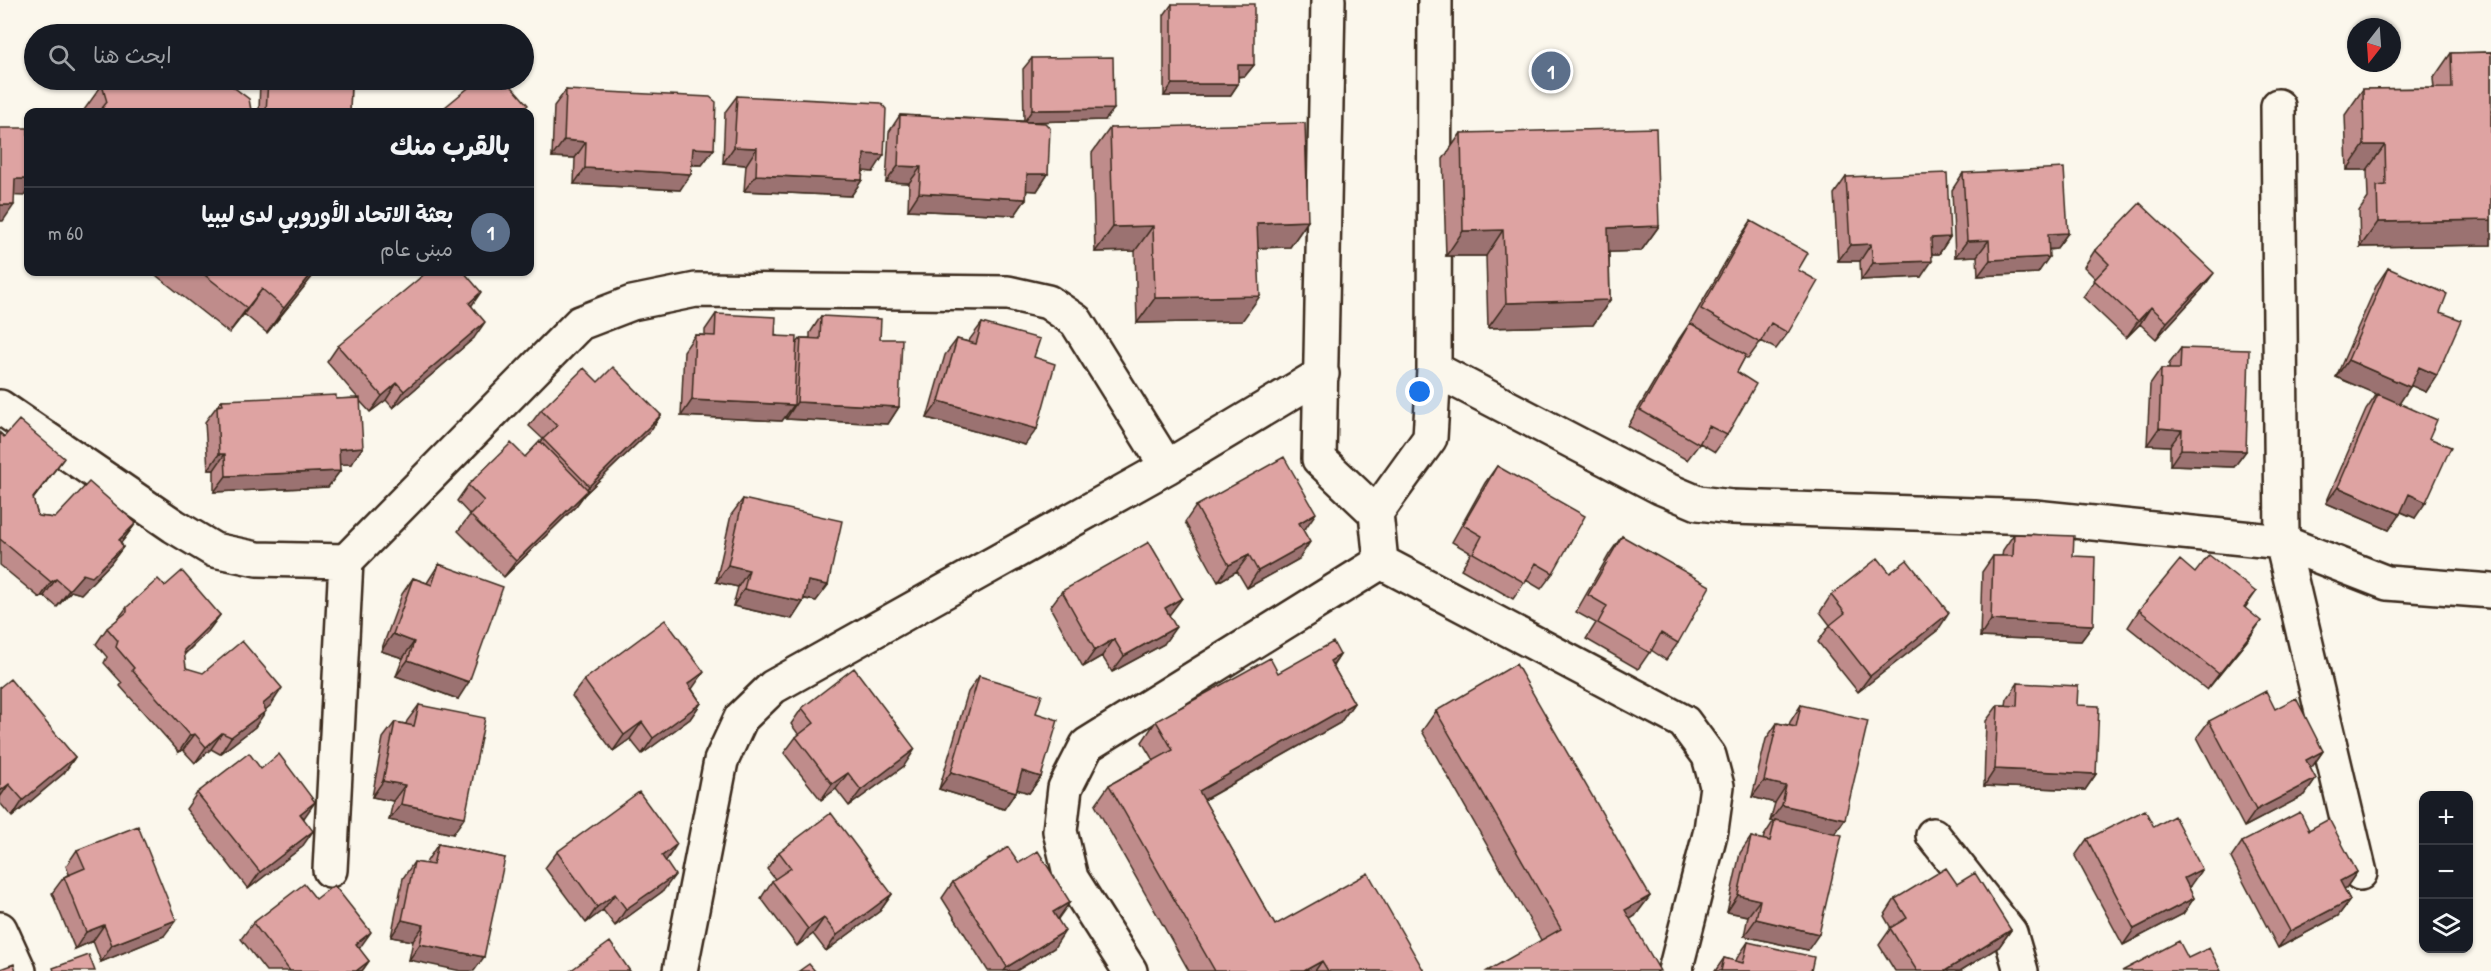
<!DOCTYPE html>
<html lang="ar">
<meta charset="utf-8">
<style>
:root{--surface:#171b24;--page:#242831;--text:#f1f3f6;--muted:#9ea1a6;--line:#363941;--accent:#c8321e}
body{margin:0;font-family:"Patrick Hand","Playpen Sans Arabic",sans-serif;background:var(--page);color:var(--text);direction:rtl}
.controls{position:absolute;right:18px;bottom:18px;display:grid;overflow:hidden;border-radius:12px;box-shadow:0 2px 4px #0004}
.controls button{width:54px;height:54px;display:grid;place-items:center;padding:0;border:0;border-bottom:2px solid var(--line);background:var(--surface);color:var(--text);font:30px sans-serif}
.compass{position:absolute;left:2347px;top:18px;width:54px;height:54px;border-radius:50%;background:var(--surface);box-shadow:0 2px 4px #0004;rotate:197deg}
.you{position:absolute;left:1420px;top:392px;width:21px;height:21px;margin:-15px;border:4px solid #fff;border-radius:50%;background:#1a73e8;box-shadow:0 0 0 9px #1a73e833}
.badge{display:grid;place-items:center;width:39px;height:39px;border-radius:50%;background:var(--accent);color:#fff;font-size:20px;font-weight:700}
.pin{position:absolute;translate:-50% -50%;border:3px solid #fff;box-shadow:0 2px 6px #0006}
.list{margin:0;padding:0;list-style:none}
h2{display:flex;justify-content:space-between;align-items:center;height:78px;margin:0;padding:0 24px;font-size:26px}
h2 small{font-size:20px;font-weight:400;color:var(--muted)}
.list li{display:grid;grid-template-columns:39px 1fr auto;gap:18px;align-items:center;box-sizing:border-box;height:90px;padding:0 24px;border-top:2px solid var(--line)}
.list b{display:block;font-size:22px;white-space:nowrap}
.list p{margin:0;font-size:20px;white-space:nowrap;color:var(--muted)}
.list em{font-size:20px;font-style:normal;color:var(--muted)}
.icon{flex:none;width:33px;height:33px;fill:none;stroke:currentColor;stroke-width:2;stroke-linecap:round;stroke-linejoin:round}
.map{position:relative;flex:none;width:2491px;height:971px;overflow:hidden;direction:ltr}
.search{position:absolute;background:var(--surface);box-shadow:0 2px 4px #0004;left:24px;top:24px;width:510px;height:66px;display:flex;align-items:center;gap:15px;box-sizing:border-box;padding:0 21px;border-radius:33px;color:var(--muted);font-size:22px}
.panel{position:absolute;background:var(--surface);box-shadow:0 2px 4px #0004;left:24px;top:108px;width:510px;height:168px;border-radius:12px;direction:rtl}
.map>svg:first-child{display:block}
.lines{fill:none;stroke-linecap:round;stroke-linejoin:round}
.minor-casing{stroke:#3b2a1e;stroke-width:38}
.minor{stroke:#fbf7ec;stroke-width:33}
.wall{fill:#bf8c8b;stroke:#3b2a1e;stroke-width:1.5}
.shaded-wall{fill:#9b7271;stroke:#3b2a1e;stroke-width:1.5}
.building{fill:#dea3a2;stroke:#3b2a1e;stroke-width:1.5}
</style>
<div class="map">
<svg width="2491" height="971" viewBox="0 0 2491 971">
<rect width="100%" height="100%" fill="#fbf7ec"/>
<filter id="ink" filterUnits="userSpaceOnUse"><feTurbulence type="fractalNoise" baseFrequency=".0167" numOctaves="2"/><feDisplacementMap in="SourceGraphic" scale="12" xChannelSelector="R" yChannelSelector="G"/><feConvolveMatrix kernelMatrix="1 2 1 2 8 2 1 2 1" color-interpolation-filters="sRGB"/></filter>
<g filter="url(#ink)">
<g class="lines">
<defs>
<path id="minor" d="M1328 0 1319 459 1376 513
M2278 106 2282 542 2360 873
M1434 369 1660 487 1698 503 1732 507 2034 517 2282 542 2387 583 2491 591
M0 407 174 526 214 550 257 559 346 561 580 323 632 303 696 290 1008 293 1048 302 1076 321 1167 467
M1381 562 1684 722 1709 756 1717 786 1711 830 1675 971
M1381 562 1376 513 1430 438 1434 369 1435 0
M1933 835 2010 933 2021 971
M330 870 346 561
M0 929 19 971
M680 971 721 761 741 718 773 687 1167 467 1322 374
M1130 971 1071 878 1060 831 1065 788 1087 745 1381 562"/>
</defs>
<!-- minor casing -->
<use href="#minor" class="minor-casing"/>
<!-- minor -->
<use href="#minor" class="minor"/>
</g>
<!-- wall -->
<path class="wall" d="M1172 4 1254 65 1245 76 1238 77V84L1230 96H1164V15Z
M2491 52V245L2360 247 2359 211 2368 198 2367 170H2347L2345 115 2363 89 2434 88 2433 79 2451 53Z
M1032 58 1105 120 1026 122 1048 174 1037 191 1027 190 1026 199 1015 215 908 210 909 183 886 182 889 132 900 115 1024 121 1023 69Z
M260 80H351L350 112H85L84 110 102 85 259 111Z
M566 90 714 149 702 165H692L680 190 574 184 575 158 552 157 554 106Z
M737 96 873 172 863 171 862 180 851 196 744 191 746 165 723 163 725 112Z
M1110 128 1308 221 1290 247 1258 248 1242 321 1137 323 1135 251 1095 252 1092 153Z
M1461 133 1659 226 1641 251 1609 252 1610 300 1593 325 1488 328 1486 256H1446L1443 159Z
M1963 173 2068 233 2056 249 2049 250 2038 273 1978 276 1977 256 1955 257 1952 190Z
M1846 177 1950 237 1939 254H1932L1921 277 1861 280 1860 261H1838L1834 194Z
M1751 221 1798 270 1788 333 1776 349 1761 341 1748 359 1745 357 1737 372 1727 435 1715 452 1700 443 1687 460 1628 426 1679 339 1690 323 1740 237Z
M2095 250 2202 289 2156 339 2140 324 2126 338 2083 297 2096 279 2084 267Z
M2388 268 2437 375 2426 392 2411 385 2399 403 2429 438 2415 518 2401 512 2389 530 2326 503 2366 410 2377 394 2336 377 2377 284Z
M152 272H316L267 333 244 314 229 333Z
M471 306 474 338 393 408 386 400 370 412 360 401 351 464H339L340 471 328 487 214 492V470H208L205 422 217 406 218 405 222 400 336 399 358 398 327 362 338 346Z
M716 314 797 343 801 338H810V333L821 316 880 339 899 407 888 424 786 419V415L782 421 681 416 684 351 695 335H705V330Z
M982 323 1034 357 1025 445 927 418 945 355 957 339 969 342 970 339Z
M2181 348 2246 451 2234 467 2170 465V446L2147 445 2150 385 2161 369H2169V364Z
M598 382 661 415 650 431 584 495 576 506 504 577 458 531 470 515 457 501 468 485 525 457 541 442 543 439 529 426 541 410Z
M0 433 52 474 33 499 38 516 55 518 136 523 121 543 123 547 111 563 81 594 71 591 57 607 44 596 40 598 0 565Z
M1497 466 1553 573 1541 589 1526 580 1513 599 1461 569 1471 553 1452 542 1485 483Z
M743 499 828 585 816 601 804 599 803 602 792 619 733 606 738 587 716 582 731 515Z
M1196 506 1305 529 1303 530 1299 559 1247 588 1237 571 1218 582 1185 522Z
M2014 534 2073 556 2093 625 2081 641 1980 637 1982 572 1993 556H2002L2003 550Z
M1622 536 1678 643 1666 660 1651 650 1638 669 1586 639 1596 623 1576 612 1610 553Z
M439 564 458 699 396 676 403 658 381 651 402 594 413 578 427 583Z
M1890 573 1938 630 1858 692 1818 642 1830 625 1820 612 1831 595Z
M2195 573 2256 592 2245 608 2250 637 2207 690 2128 627 2139 610Z
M165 586 220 615 208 631 184 655 186 668 271 705 266 709 255 727 220 754 211 749 195 763 183 750 179 752 120 686 122 683 104 663 107 657 96 644 107 628 117 620 127 607Z
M1062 591 1182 598 1169 615 1164 644 1112 672 1102 656 1083 667 1050 607Z
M1340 655 1333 666 1354 703 1340 723 1204 800 1275 925 1424 971H1189L1095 805 1109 785 1153 760 1142 742 1156 721 1278 673Z
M979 676 1036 713 1041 777 1029 793 1017 789 1004 809 939 789 968 692Z
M584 680 692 689 701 703 690 719 642 754 630 739 613 751 572 696Z
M2018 683 2077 705 2096 774 2085 790 1984 786 1986 721 1998 705H2006L2007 699Z
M0 687 75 757 64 773 12 817 0 803Z
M419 705 453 834 389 820 393 801 372 797 383 738 395 722 406 724 407 721Z
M1801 705 1845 819 1835 834 1808 950 1744 936 1748 916 1727 912 1740 853 1751 837 1763 840 1764 836 1773 822 1770 821 1775 803 1752 797 1766 739 1777 723 1789 725 1790 722Z
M802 708 904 766 849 806 836 789 821 800 784 753 796 737 799 735 791 724Z
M2275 709 2323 751 2312 767 2310 768 2316 779 2305 795 2244 827 2197 737 2209 721Z
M1436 711 1650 896 1635 916 1630 919 1541 940 1422 731Z
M197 793 304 818 302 847 248 889 186 809Z
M2154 827 2190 886H2188L2194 898 2183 914 2123 945 2075 856 2087 839Z
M2309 830 2357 872 2346 888 2344 889 2350 900 2338 916 2278 948 2231 858 2242 842Z
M438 844 505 858 409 960 413 941 391 937 403 878 414 862 426 864 427 861Z
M77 850 164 936 101 962 93 941 75 949 52 893 64 877 69 874 66 866Z
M557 852 665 861 663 891 615 926 603 910 586 923 545 868Z
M779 852 892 894 880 911 826 951 813 934 797 946 761 898 772 881 775 879 767 869Z
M1019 863 1058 919 1054 948 1016 971H988L942 898 953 882Z
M1957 884 2011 930 1999 947 1960 971H1895L1879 945 1891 928 1884 916 1895 899Z
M253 923 359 949 369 961 362 971H266L241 939Z
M1748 942 1811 971H1715L1724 958 1736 961 1737 958Z"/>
<!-- shaded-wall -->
<path class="shaded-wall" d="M1238 65H1254L1245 76 1230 77Z
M1172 84H1238L1230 96H1164Z
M1114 109 1105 120 1024 122 1032 110Z
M564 140 586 142 575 158 552 157Z
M2364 145H2385L2367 170H2347Z
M734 147 757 148 746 165 723 163Z
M693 148 714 149 702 165 681 164Z
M864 154 884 155 873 172 852 170Z
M898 166 921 167 909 183 886 182Z
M585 168 691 174 680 190 574 184Z
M1027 174H1048L1037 191 1016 190Z
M756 175 862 180 851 196 744 191Z
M15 179H28V189L24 196 3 195Z
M919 193 1026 199 1015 215 908 210Z
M0 205H14L3 221H0Z
M2491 220V245L2360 247 2378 222Z
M1308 221 1290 247 1240 248 1257 223Z
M1153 226 1135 251 1095 252 1113 227Z
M1659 226 1641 251 1590 253 1608 228Z
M1503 230 1486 256H1446L1463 231Z
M2068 233 2056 249 2037 250 2048 234Z
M1950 237 1939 254H1920L1931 238Z
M1989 240 1977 256 1955 257 1967 241Z
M1871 244 1860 261H1838L1850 245Z
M2049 257 2038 273 1978 276 1990 260Z
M1932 261 1921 277 1861 280 1873 263Z
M313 272H316L267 333 284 308Z
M2214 273 2202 289 2156 339 2167 322Z
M262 289 244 314 229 333 247 308Z
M481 292 470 308 469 303Z
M1260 296 1242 321 1137 323 1155 298Z
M1610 300 1593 325 1488 328 1506 303Z
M2151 307 2140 324 2126 338 2138 321Z
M485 322 474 338 393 408 404 391Z
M2348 360 2410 387 2399 404 2336 377Z
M2419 367 2437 375 2426 392 2407 384Z
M397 383 386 400 370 412 382 396Z
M692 400 794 405 782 421 681 416Z
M939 401 1037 429 1025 445 927 418Z
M797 402 899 407 888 424 786 419Z
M661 415 650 431 584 495 576 506 504 577 516 561 581 497 589 486Z
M2159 428 2182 430 2170 446 2147 445Z
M363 447 351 464 327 465 339 449Z
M2181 449 2246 451 2234 467 2170 465Z
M219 454H225L214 470H208Z
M64 458 52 474 21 515 33 498Z
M340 471 328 487 214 492 226 476Z
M2338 487 2400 514 2389 530 2326 503Z
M2409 494 2426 502 2415 518 2397 510Z
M1316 513 1305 529 1288 539 1299 523Z
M136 523 124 539 108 556 119 540Z
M1310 542 1299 559 1247 588 1258 571Z
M123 547 111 563 81 594 71 591 57 607 69 590 83 574Z
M1249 555 1237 571 1218 582 1229 565Z
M728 565 749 570 738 587 716 582Z
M56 579 44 596 40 598 51 582Z
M808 581 828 585 816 601 797 597Z
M744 589 803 602 792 619 733 606Z
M1182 598 1170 614 1153 624 1165 608Z
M1949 613 1938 630 1858 692 1870 676Z
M220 615 208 631 172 666 184 650Z
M1991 620 2093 625 2081 641 1980 637Z
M2261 621 2250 637 2207 690 2219 674Z
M1176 627 1164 644 1112 672 1124 656Z
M393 634 414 642 403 658 381 651Z
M1114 639 1102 656 1083 667 1095 650Z
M1340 655 1326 676 1330 661Z
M408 660 469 682 458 699 396 676Z
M704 672 692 689 676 701 688 684Z
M282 688 271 705 252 721 263 704Z
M701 703 690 719 642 754 653 738Z
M1354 703 1340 723 1184 811 1199 791Z
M266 711 255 727 220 754 231 737Z
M642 722 630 739 613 751 624 735Z
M222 733 211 749 195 763 206 747Z
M195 734 183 750 179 752 190 735Z
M915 749 904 766 849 806 861 790Z
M2323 751 2312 767 2294 776 2306 760Z
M75 757 64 773 12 817 23 800Z
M1995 769 2096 774 2085 790 1984 786Z
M1022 771 1041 777 1029 793 1010 787Z
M951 772 1016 792 1004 809 939 789Z
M848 773 836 789 821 800 832 784Z
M2316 779 2305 795 2244 827 2256 810Z
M383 781 405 785 393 801 372 797Z
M1764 781 1786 786 1775 803 1752 797Z
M9 784 0 797V791Z
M315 802 304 818 300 814Z
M401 804 465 817 453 834 389 820Z
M1782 805 1845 819 1833 836 1775 820 1773 822 1770 821Z
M313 831 302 847 248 889 260 872Z
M677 844 666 861 650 873 662 856Z
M2202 869 2190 886 2173 895 2184 878Z
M2357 872 2346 888 2328 897 2340 881Z
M675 875 663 891 615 926 626 909Z
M615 894 603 910 586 923 597 907Z
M892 894 880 911 826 951 837 935Z
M1738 895 1760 900 1748 916 1727 912Z
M1650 896 1635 916 1611 931 1625 910Z
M2194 898 2183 914 2123 945 2134 929Z
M2350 900 2338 916 2278 948 2290 931Z
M1070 902 1058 919 1042 929 1053 912Z
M824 918 813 934 797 946 808 929Z
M1756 919 1819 934 1808 950 1744 936Z
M176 920 164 936 101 962 112 945Z
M402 920 424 925 413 941 391 937Z
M104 925 93 941 75 949 86 932Z
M2011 930 1999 947 1960 971H1945Z
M1065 931 1054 948 1016 971H1004L1007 967Z
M371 932 359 949 356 944Z
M420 944 484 957 474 971H461L409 960Z
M369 961 362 971H356Z
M1322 961 1315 971H1304Z"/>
<!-- building -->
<path class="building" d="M1172 4H1254V65H1238V84H1172Z
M2491 52V220L2378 222 2377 186 2386 185 2385 145H2364L2363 89 2452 88 2451 53Z
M1113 57 1114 109 1032 110V58Z
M106 80H224L249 99 251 110 263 111 265 112H99L107 102 102 85Z
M268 80H351L350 112H266Z
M478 80H506L528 105 520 112H439Z
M566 90 710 97 716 102 714 149 693 148 691 174 585 168 586 142 564 140Z
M737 96 881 103 886 109 884 155 864 154 862 180 756 175 757 148 734 147Z
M900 115 1045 123 1050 128 1048 174H1027L1026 199 919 193 921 167 898 166Z
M1305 123 1308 221 1257 223 1260 296 1155 298 1153 226 1113 227 1110 128Z
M0 128H28V179H15L14 205H0Z
M1656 128 1659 226 1608 228 1610 300 1506 303 1503 230 1463 231 1461 133Z
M2064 168 2068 233 2048 234 2049 257 1990 260 1989 240 1967 241 1963 173Z
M1947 173 1950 237 1931 238 1932 261 1873 263 1871 244 1850 245 1846 177Z
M2140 203 2214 273 2167 322 2151 307 2138 321 2094 280 2109 264 2095 250Z
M1751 221 1808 253 1798 270 1818 281 1788 333 1771 323 1760 343 1701 309Z
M2388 268 2447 294 2440 312 2461 320 2437 375 2419 367 2410 387 2348 360Z
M201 272H313L284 308 262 289 247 308Z
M427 272H464L481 292 469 303 485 322 404 391 397 383 382 396 338 346Z
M716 314 776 317 775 336 797 337 794 405 692 400 695 335 715 336Z
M821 316 881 319 880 339H902L899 407 797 402 801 338 820 339Z
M982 323 1040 339 1034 357 1055 364 1037 429 939 401 957 339 976 344Z
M1690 323 1746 355 1737 372 1756 384 1727 435 1709 426 1699 444 1640 410Z
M2181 348 2249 350 2246 451 2181 449 2182 430 2159 428 2161 369H2180Z
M613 367 661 415 589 486 543 439 557 426 541 410 584 368 598 382Z
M2378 394 2437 420 2429 438 2451 447 2426 502 2409 494 2400 514 2338 487Z
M336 395V399L360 398 363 447 339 449 340 471 226 476 225 454H219L217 406 223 405 222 400Z
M19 420 64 458 33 498 38 516 55 518 89 482 136 523 119 540 123 547 92 577 83 574 69 590 56 579 51 582 0 539V433L4 437Z
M540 441 588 490 516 561 470 515 484 501 468 485 511 443 525 457Z
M1284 457 1316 513 1299 523 1310 542 1258 571 1249 555 1229 565 1196 506Z
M1497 466 1585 516 1553 573 1536 563 1525 583 1473 553 1482 536 1463 525Z
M743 499 842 521 828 585 808 581 803 602 744 589 749 570 728 565Z
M2014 534 2074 536 2073 556 2095 557 2093 625 1991 620 1993 556H2013Z
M1622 536 1710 586 1678 643 1661 633 1650 653 1598 623 1607 606 1588 595Z
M1149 542 1182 598 1165 608 1176 627 1124 656 1114 639 1095 650 1062 591Z
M2209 555 2256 592 2244 607 2261 621 2219 674 2139 610 2180 560 2195 573Z
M1878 558 1890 573 1907 560 1949 613 1870 676 1830 625 1845 613 1831 595Z
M439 564 503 587 469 682 408 660 414 642 393 634 413 578 432 585Z
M182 571 220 615 184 650 186 668 203 673 242 641 282 688 263 704 266 711 231 737 222 733 206 747 195 734 190 735 132 670 134 668 116 647 118 641 107 628 127 612V607L158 579 165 586Z
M665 620 704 672 688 684 701 703 653 738 642 722 624 735 584 680Z
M1333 642 1340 655 1330 661 1354 703 1199 791 1275 925 1368 873 1424 971H1328L1322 961 1304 971H1215L1109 785 1173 750 1156 721 1270 658 1278 673Z
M1516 664 1650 896 1625 910 1660 971H1487L1561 929 1436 711Z
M854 668 915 749 861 790 848 773 832 784 796 737 814 723 802 708Z
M979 676 1042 695 1036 713 1058 720 1041 777 1022 771 1016 792 951 772Z
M10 679 75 757 23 800 9 784 0 791V687Z
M2018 683 2078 686 2077 705 2099 706 2096 774 1995 769 1998 705 2017 706Z
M2266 691 2275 709 2296 698 2323 751 2306 760 2316 779 2256 810 2209 721Z
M419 705 485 718 465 817 401 804 405 785 383 781 395 722 414 726Z
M1801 705 1868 721 1845 819 1782 805 1786 786 1764 781 1777 723 1796 727Z
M249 753 261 769 279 754 315 802 300 814 313 831 260 872 197 793Z
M639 792 677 844 662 856 675 875 626 909 615 894 597 907 557 852Z
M2145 810 2154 827 2174 816 2202 869 2184 878 2194 898 2134 929 2087 839Z
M2300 812 2309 830 2329 819 2357 872 2340 881 2350 900 2290 931 2242 842Z
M831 813 892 894 837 935 824 918 808 929 772 881 791 868 779 852Z
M1775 820 1842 835 1819 934 1756 919 1760 900 1738 895 1751 837 1770 841Z
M138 826 176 920 112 945 104 925 86 932 64 877 85 868 77 850Z
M438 844 505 858 484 957 420 944 424 925 402 920 414 862 433 865Z
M1008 847 1019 863 1038 851 1070 902 1053 912 1065 931 1007 967 953 882Z
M1946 868 1957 884 1975 873 2011 930 1945 971H1917L1890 928 1907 918 1895 899Z
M304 884 316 899 334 885 371 932 356 944 369 961 356 971H290L253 923Z
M2179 941 2188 958 2209 948 2221 971H2122Z
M610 942 630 971H570Z
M1748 942 1814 957 1811 971H1721L1724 958 1743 963Z
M89 955 95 971H54L53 968Z
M14 964 16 971H0V969Z
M809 964 815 971H799Z"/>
</g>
</svg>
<div class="controls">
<button>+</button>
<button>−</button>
<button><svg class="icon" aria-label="layers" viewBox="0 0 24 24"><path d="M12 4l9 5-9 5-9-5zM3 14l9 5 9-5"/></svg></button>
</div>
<svg class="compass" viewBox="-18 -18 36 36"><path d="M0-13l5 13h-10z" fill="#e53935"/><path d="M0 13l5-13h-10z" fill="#9ea1a6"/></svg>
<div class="you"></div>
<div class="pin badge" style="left:1551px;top:71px;background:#5c6f8a">1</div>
<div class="search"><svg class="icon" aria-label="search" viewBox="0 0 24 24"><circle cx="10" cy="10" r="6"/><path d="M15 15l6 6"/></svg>ابحث هنا</div>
<section class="panel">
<h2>بالقرب منك<small></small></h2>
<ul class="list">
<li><span class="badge" style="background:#5c6f8a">1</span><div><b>بعثة الاتحاد الأوروبي لدى ليبيا</b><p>مبنى عام</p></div><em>60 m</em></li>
</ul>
</section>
</div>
